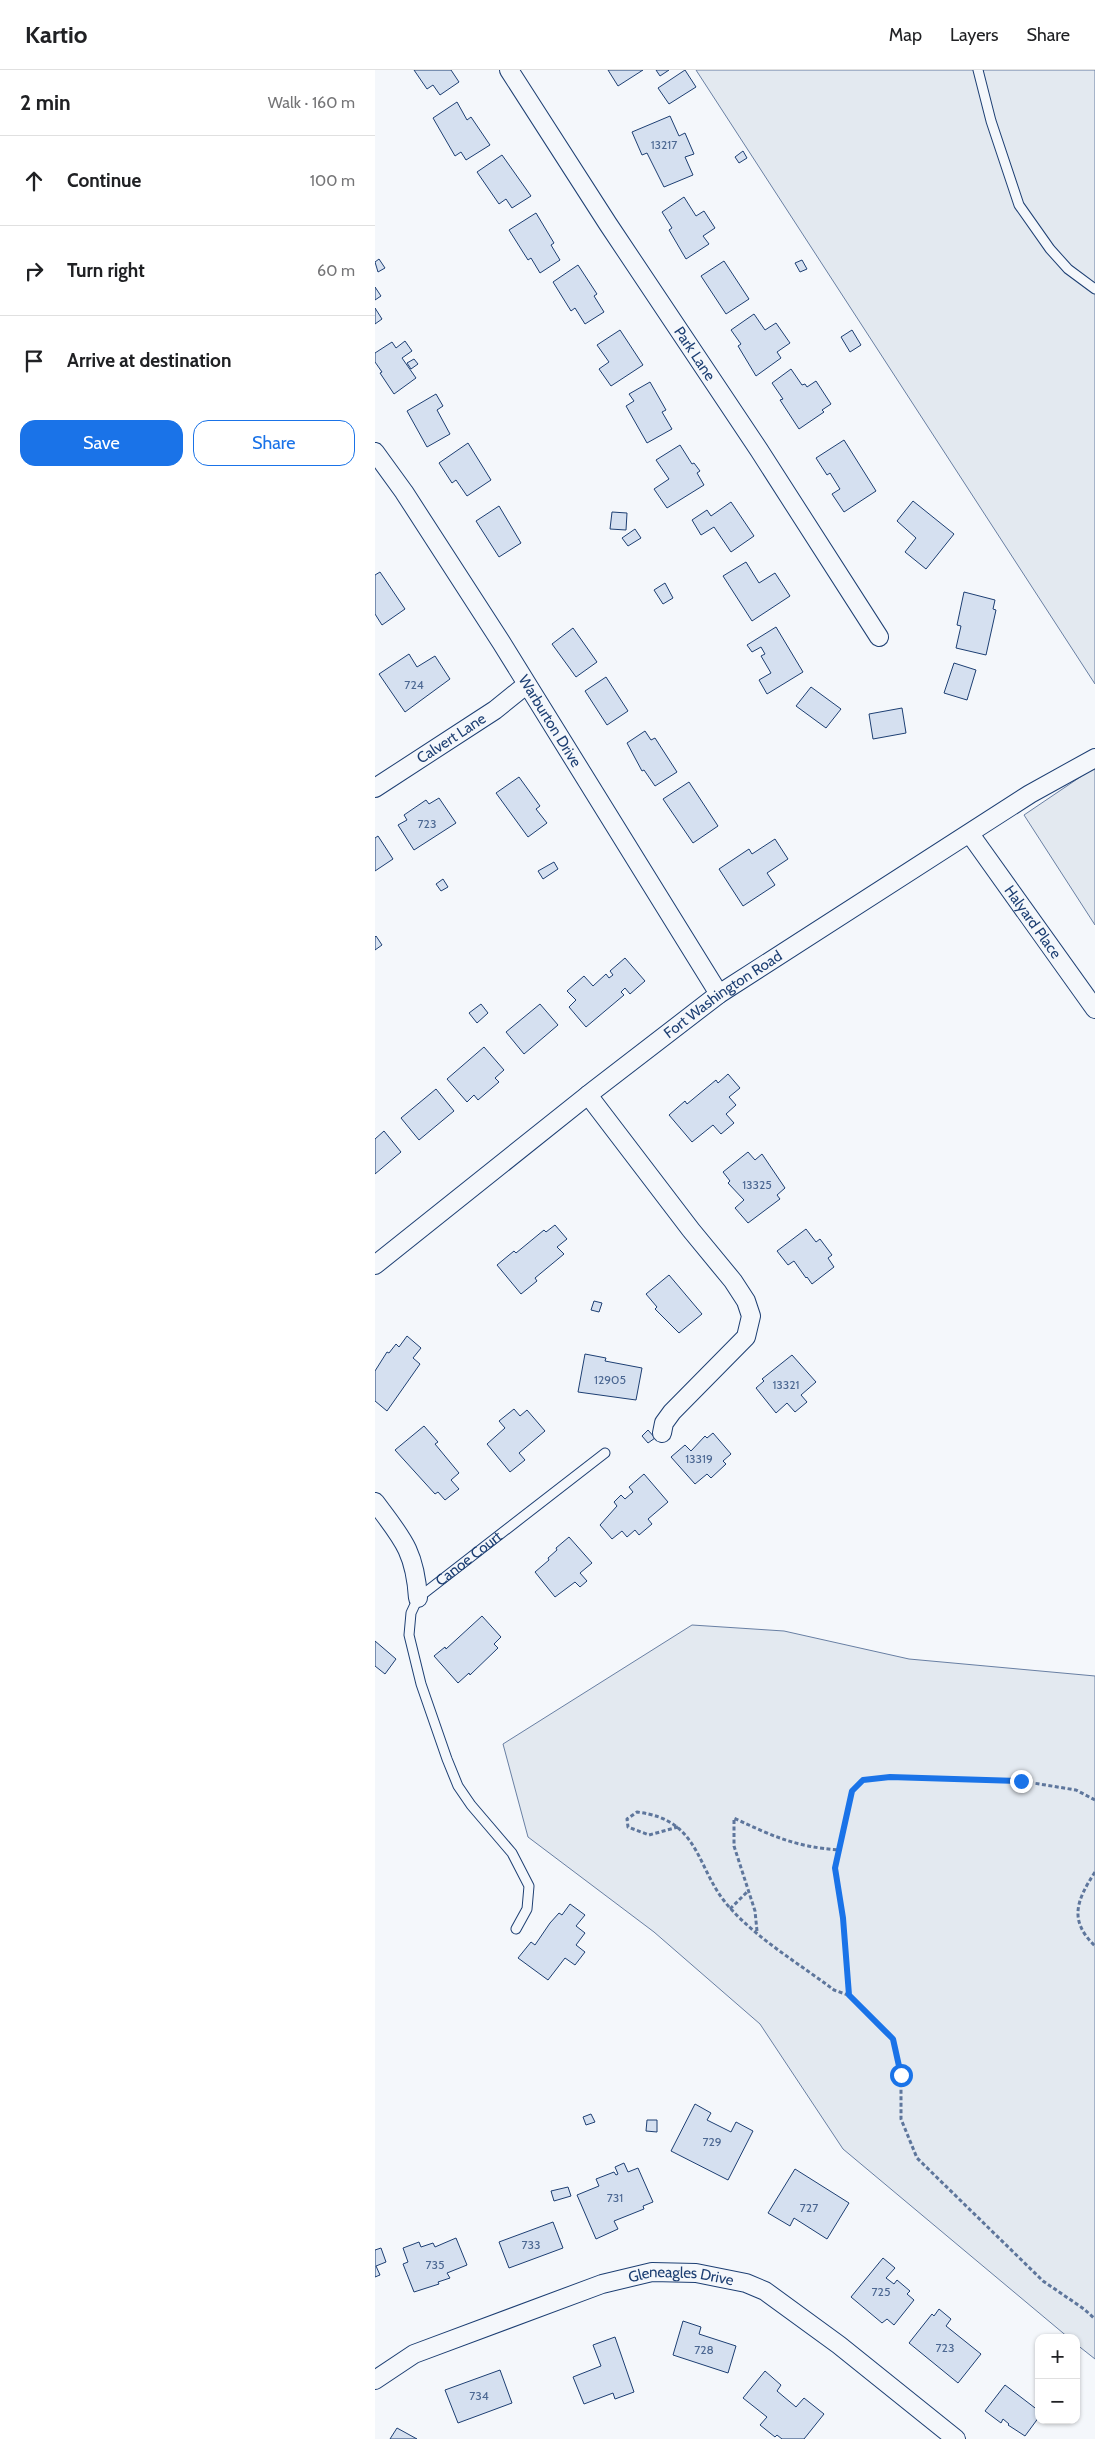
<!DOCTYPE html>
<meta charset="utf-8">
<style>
:root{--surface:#fff;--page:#f6f6f6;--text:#202124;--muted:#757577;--line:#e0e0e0;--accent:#1a73e8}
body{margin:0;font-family:Cabin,sans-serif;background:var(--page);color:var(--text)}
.controls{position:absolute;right:15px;bottom:15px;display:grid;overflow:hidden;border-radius:10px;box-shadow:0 1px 4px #0004}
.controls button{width:45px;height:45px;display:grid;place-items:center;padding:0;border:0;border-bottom:1px solid var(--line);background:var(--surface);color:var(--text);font:25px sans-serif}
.stop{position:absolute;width:15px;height:15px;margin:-11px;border:4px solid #1a73e8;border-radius:50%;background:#fff}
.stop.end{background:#1a73e8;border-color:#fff;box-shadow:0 1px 5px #0008}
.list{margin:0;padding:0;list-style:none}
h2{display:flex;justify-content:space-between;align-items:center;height:65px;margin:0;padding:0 20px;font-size:21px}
h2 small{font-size:16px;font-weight:400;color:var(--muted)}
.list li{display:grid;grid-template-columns:32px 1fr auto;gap:15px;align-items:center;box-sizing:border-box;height:90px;padding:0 20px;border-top:1px solid var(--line)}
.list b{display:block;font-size:19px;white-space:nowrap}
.list em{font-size:16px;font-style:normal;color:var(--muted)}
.actions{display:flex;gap:10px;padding:15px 20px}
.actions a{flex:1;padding:11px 0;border:1px solid var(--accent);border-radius:15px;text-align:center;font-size:18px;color:var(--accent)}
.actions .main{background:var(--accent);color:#fff}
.icon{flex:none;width:28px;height:28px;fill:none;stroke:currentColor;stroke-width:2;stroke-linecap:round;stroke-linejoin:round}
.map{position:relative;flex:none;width:720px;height:2369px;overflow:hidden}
header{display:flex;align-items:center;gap:30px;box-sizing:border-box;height:70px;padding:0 25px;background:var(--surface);border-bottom:1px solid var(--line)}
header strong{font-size:24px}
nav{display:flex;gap:28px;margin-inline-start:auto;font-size:18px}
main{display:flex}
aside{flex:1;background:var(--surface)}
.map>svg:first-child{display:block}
.green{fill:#e3e9f0;stroke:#687fa3}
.building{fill:#d5e0f0;stroke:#1d3f73}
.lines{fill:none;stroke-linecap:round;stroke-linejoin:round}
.service-casing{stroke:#1d3f73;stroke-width:11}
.minor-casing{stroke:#1d3f73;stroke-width:20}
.path{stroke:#5e769c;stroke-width:3;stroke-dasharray:4 2.5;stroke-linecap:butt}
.service{stroke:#f4f7fb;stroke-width:9}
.minor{stroke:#f4f7fb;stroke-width:18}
.route{stroke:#1a73e8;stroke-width:6}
.labels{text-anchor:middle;stroke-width:4;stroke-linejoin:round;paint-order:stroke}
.number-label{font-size:12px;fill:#4b6792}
.street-label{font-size:15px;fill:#1d3f73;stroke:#f4f7fb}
</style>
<header>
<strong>Kartio</strong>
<nav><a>Map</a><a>Layers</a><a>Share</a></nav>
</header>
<main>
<aside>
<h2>2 min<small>Walk · 160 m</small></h2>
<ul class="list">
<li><svg class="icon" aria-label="ahead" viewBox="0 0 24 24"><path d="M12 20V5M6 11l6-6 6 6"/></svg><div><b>Continue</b></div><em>100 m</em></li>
<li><svg class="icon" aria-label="right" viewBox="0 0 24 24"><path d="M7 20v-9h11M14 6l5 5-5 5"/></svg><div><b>Turn right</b></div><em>60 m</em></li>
<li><svg class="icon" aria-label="arrive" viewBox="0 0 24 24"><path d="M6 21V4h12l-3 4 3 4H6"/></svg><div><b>Arrive at destination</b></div></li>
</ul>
<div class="actions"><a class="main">Save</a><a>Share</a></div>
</aside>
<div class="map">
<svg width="720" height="2369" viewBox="0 0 720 2369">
<rect width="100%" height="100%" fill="#f4f7fb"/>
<!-- green -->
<path class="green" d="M321 0H720V614Z
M720 697V855L649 745Z
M317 1555 409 1561 534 1589 720 1606V2289L701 2274V2268H694L468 2079 385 1954 279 1862 153 1767 128 1674Z"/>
<!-- building -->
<path class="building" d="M39 0H76L84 12 65 25 58 15 52 19Z
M233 0H268L243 16Z
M281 0H294L285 6Z
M310 0 321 17 294 34 283 18Z
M82 32 92 50 96 47 115 75 91 90 86 82 80 86 58 48Z
M295 46 304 66 310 63 319 84 310 87 318 105 289 117 272 83 267 85 257 62Z
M368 81 372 88 364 93 360 87Z
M127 85 156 126 137 138 131 129 124 134 102 102Z
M309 127 321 146 329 141 340 158 328 166 334 174 311 189 294 160 297 158 287 142Z
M161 143 179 173 176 175 185 190 165 203 156 188 153 190 134 160Z
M4 189 10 198 3 202 0 192Z
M427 190 432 199 425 202 420 193Z
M349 191 374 229 351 244 326 206Z
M203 195 222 224 219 226 229 242 210 254 200 238 196 241 178 212Z
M0 217 6 226 0 230Z
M0 238 7 249 0 254Z
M379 244 390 260 401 253 415 273 402 282 406 288 381 306 363 276 366 274 356 260Z
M245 260 268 295 236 316 224 299 234 292 222 275Z
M477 260 486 275 475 282 466 267Z
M30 271 37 281 27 288 41 308 19 324 5 303 7 302 0 292V283L17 272 21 278Z
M39 289 43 294 36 299 32 293Z
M416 299 427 315 430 314 432 317 441 311 456 334 447 340 449 342 424 359 405 330 408 329 397 313Z
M275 312 291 340 287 342 297 359 272 373 251 336 259 331 254 324Z
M61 324 68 336 62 340 75 364 52 377 32 341Z
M469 370 501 421 469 442 457 424 465 419 455 403 452 405 441 388Z
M93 373 116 410 92 426 81 410 77 413 64 393Z
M305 375 317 394 319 393 325 401 322 403 329 415 292 438 279 419 294 409 281 390Z
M538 431 579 464 551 499 530 482 541 468 522 451Z
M356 432 379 466 356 482 339 457 326 465 317 450 332 440 336 446Z
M124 436 146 473 124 487 101 451Z
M237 442 252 443 251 460 235 459Z
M260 459 266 468 253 476 247 468Z
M371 492 384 513 400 503 415 526 377 551 348 506Z
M5 502 30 539 7 555 0 544V505Z
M290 513 298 528 288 534 279 520Z
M589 522 620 530 618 539 621 540 611 585 581 578 586 556 582 555Z
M401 557 428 602 392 624 384 610 396 603 386 586 390 584 386 577 377 582 372 575Z
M198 558 222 592 201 607 177 574Z
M34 584 42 597 60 586 75 609 30 642 4 604Z
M579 593 601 600 592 630 569 623Z
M231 607 253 641 232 655 210 621Z
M436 617 466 639 451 658 421 636Z
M527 638 531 663 498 669 494 644Z
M270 661 276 670 280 668 302 702 280 716 269 700 267 701 252 673Z
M144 707 165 736 161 739 172 753 153 767 121 723Z
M314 712 343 756 318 773 288 729Z
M64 728 81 753 39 780 23 755 32 750 29 745 51 730 54 734Z
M3 766 18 789 0 801V768Z
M400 769 413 789 392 803 400 815 368 836 344 799 374 779 377 784Z
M179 792 183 799 168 809 163 801Z
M68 809 73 817 66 821 61 814Z
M1 866 7 875 0 880V867Z
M250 888 270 911 255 924 250 918 246 922 249 925 211 957 194 937 201 930 192 921 209 906 218 916 231 904 234 908 238 905 235 901Z
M106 934 113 943 102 953 94 943Z
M165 934 183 955 149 984 131 962Z
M109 977 129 1000 120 1008 124 1012 103 1030 99 1025 92 1032 72 1009Z
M353 1004 365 1018 354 1027 361 1035 351 1044 359 1053 346 1064 338 1055 317 1072 294 1045 310 1031 312 1034 341 1010 343 1013Z
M61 1019 79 1041 44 1070 26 1048Z
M9 1061 26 1082 0 1104V1069Z
M373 1082 380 1090 387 1084 410 1118 402 1125 405 1129 373 1153 360 1138 369 1130 353 1113 355 1111 348 1102Z
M180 1155 192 1169 182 1177 189 1184 160 1208 162 1211 146 1224 122 1195 139 1181 141 1183 169 1160 171 1162Z
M431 1159 441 1172 445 1169 457 1185 453 1188 459 1197 437 1214 432 1207 431 1208 419 1191 413 1195 402 1181Z
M294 1205 327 1244 304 1263 280 1239 282 1237 271 1224Z
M219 1231 227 1233 224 1242 216 1240Z
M32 1266 46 1278 38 1288 45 1294 12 1341 0 1331V1301L12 1282 14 1283 21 1274 24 1277Z
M210 1284 231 1288 230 1291 267 1298 261 1330 203 1322Z
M417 1285 441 1312 426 1325 432 1332 420 1342 412 1333 401 1343 381 1318 389 1311 387 1309Z
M139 1339 145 1346 152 1340 170 1361 144 1383 150 1390 135 1402 112 1374 130 1358 124 1351Z
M49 1356 63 1372 60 1374 84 1403 76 1410 84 1419 70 1430 63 1422 60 1424 20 1380Z
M273 1360 280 1368 273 1373 267 1366Z
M338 1363 356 1384 348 1391 351 1394 336 1408 332 1404 320 1414 296 1387 310 1375 316 1381 330 1366 332 1368Z
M269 1404 293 1432 273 1449 277 1454 264 1465 260 1460 252 1467 247 1461 237 1469 225 1455 242 1436 239 1432 246 1425 250 1429 258 1422 254 1417Z
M194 1467 217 1493 205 1503 212 1511 205 1517 200 1512 180 1527 160 1502 174 1490 173 1488 182 1480 181 1478Z
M107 1546 126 1567 119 1574 123 1578 95 1605 94 1603 83 1613 59 1586 70 1577 71 1579Z
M0 1571 21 1589 10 1604 0 1596Z
M195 1834 210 1845 201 1856 210 1863 201 1875 210 1882 200 1895 190 1888 173 1910 143 1888 156 1872 160 1875 175 1853 184 1843 187 1845Z
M320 2034 336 2043 332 2050 356 2062 361 2052 378 2061 353 2110 296 2081Z
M216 2044 220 2052 211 2055 208 2047Z
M272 2050H282V2062L271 2061Z
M249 2093 253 2102 263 2098 278 2132 268 2136 269 2139 239 2151 243 2159 221 2169 202 2125 224 2116 221 2109 239 2102 241 2105 243 2104 240 2097Z
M420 2099 474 2133 452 2169 419 2148 415 2156 393 2143Z
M193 2117 196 2126 179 2131 176 2121Z
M178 2152 188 2178 134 2198 124 2172Z
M81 2168 92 2195 72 2203 75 2208 63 2212 64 2214 39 2222 28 2194 33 2192 28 2178 44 2172 46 2177 58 2173 60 2177Z
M6 2178 11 2192 1 2196 5 2205 0 2207V2180Z
M508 2188 520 2198 511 2208 519 2214 522 2210 535 2221 532 2224 539 2230 519 2255 512 2249 507 2253 476 2227Z
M564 2239 576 2249 571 2256 606 2284 583 2313 534 2273 557 2244 559 2246Z
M308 2251 326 2257 324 2264 361 2276 353 2303 298 2285Z
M240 2267 259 2322 240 2329 238 2323 209 2334 198 2307 226 2296 218 2275Z
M125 2300 137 2333 83 2353 70 2320Z
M390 2301 406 2315 402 2321 421 2337 429 2328 449 2344 429 2369H407L402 2365 400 2367 385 2355 392 2347 368 2328Z
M630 2315 664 2341V2347L650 2366 633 2355 634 2354 628 2349 626 2353 610 2341Z
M22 2358 42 2369H15Z"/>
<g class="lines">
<defs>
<g id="service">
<path d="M603 0 616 51 644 135 675 179 693 199 720 219"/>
<path id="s1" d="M141 1859 152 1839 154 1816 137 1783 96 1735 83 1716 72 1689 46 1614 34 1565 36 1543 43 1528 230 1383"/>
</g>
<g id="minor">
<path id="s2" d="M134 0 233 154 384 380 504 567"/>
<path id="s3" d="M0 382 29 422 126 572 344 924"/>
<path id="s4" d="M0 718 120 640 151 615"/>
<path id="s5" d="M595 764 720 939"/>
<path d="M213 1025 316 1160 358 1211 371 1231 376 1246 371 1267 297 1342 289 1353 287 1363"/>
<path id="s6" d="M0 1195 218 1021 344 924 655 724 720 688"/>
<path d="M0 1432C27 1468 40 1481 43 1528"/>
<path id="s7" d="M0 2310 39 2284 227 2214 277 2202 321 2203 371 2213 390 2221 464 2275 581 2369"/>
</g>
</defs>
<!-- service casing -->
<use href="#service" class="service-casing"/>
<!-- minor casing -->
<use href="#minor" class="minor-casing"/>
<!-- path -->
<path class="path" d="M720 1730 701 1720 646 1711 515 1707 489 1710 477 1721 460 1798 468 1848 473 1925 518 1969 526 2005V2049L542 2088 668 2211 709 2239 720 2249
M303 1757 274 1765 253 1757 252 1749 262 1742C328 1750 320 1801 356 1839 384 1870 426 1895 459 1920L473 1925
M720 1802C702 1830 693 1850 720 1876
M355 1839 374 1820
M382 1861 380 1841 359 1776V1748C397 1766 421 1777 464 1780"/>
<!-- service -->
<use href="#service" class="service"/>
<!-- minor -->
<use href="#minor" class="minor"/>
</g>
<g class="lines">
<!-- route -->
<path class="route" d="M526 2005 518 1969 474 1925 468 1848 460 1798 477 1721 488 1710 515 1707 646 1711"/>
</g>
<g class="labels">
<!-- number labels -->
<g class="number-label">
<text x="289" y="79">13217</text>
<text x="39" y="619">724</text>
<text x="52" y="758">723</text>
<text x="382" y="1119">13325</text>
<text x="235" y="1314">12905</text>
<text x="411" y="1319">13321</text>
<text x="324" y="1393">13319</text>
<text x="337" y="2076">729</text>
<text x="240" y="2132">731</text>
<text x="434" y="2142">727</text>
<text x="156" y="2179">733</text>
<text x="60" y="2199">735</text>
<text x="506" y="2226">725</text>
<text x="570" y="2282">723</text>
<text x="329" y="2284">728</text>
<text x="104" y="2330">734</text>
</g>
<!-- street labels -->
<g class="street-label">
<text dy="5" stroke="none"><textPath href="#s2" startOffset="339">Park Lane</textPath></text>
<text dy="5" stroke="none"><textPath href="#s3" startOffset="321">Warburton Drive</textPath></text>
<text dy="5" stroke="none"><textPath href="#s4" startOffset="91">Calvert Lane</textPath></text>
<text dy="5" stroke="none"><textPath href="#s5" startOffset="108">Halyard Place</textPath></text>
<text dy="5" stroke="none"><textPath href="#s6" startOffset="441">Fort Washington Road</textPath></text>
<text dy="5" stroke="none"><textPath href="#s1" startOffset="431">Canoe Court</textPath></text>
<text dy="5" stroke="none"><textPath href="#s7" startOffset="328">Gleneagles Drive</textPath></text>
</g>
</g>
</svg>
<div class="controls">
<button>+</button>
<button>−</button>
</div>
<div class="stop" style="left:526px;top:2005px"></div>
<div class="stop end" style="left:646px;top:1711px"></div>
</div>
</main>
